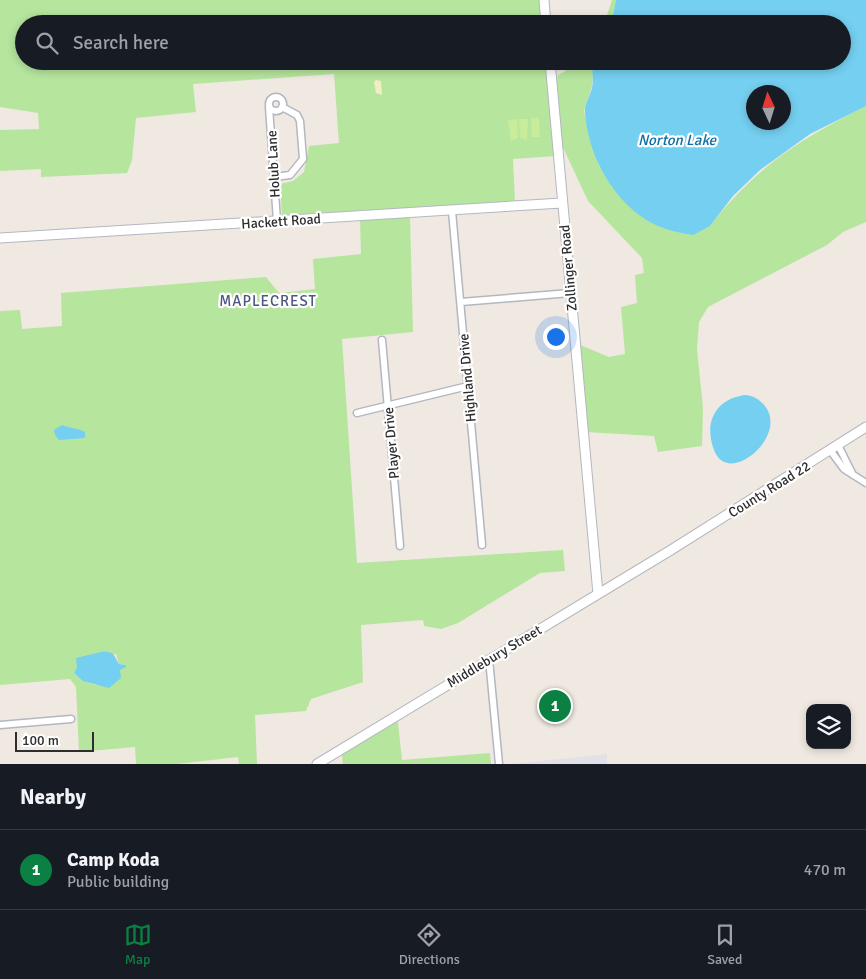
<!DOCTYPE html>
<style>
:root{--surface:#171b24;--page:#242831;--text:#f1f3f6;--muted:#9ea1a6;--line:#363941;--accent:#0b8043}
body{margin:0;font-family:Signika,sans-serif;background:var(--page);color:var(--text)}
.controls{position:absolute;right:15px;bottom:15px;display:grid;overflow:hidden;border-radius:10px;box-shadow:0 2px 8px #0003}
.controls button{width:45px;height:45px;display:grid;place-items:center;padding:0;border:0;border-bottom:1px solid var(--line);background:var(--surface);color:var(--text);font:25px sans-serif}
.compass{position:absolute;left:746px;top:85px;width:45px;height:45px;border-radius:50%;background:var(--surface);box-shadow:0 2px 8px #0003;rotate:356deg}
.scale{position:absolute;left:15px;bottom:12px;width:79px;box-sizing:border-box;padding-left:5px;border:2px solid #2e2e2e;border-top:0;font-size:14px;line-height:18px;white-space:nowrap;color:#2e2e2e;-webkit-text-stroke:4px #fff;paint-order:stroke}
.you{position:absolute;left:555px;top:336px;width:18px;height:18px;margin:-12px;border:4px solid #fff;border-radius:50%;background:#1a73e8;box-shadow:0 0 0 8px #1a73e833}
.badge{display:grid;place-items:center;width:32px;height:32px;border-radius:50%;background:var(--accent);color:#fff;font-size:16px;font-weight:700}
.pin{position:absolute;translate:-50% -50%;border:2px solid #fff;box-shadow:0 1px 5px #0006}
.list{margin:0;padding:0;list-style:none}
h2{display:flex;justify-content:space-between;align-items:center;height:65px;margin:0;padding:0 20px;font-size:21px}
h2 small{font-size:16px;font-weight:400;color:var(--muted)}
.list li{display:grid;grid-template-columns:32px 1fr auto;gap:15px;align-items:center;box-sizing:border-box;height:80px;padding:0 20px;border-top:1px solid var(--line)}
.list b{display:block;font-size:19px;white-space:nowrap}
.list p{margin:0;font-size:16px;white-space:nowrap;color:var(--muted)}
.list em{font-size:16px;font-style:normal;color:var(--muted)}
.icon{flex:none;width:28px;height:28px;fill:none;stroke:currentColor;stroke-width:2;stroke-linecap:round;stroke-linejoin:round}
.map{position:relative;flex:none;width:866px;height:764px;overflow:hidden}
.search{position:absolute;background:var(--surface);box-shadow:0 2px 8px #0003;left:15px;right:15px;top:15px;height:55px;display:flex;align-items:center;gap:12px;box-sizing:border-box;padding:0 18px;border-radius:28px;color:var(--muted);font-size:19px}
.sheet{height:145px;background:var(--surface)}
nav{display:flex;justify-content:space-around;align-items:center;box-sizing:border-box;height:70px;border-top:1px solid var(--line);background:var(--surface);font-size:14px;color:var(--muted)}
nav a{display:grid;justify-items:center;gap:2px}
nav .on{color:var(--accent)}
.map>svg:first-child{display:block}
.industrial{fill:#e3e1e8}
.green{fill:#b6e59e;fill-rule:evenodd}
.sand{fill:#f3ecc5}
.pitch{fill:#c9ec9a}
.water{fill:#75cff0;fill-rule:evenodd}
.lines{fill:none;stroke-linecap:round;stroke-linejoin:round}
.street-casing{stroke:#b4b7c1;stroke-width:9}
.secondary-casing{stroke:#b4b7c1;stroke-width:11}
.street{stroke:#fff;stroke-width:6}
.secondary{stroke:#fff;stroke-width:9}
.labels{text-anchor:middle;stroke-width:4.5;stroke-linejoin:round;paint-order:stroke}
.street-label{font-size:14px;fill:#2e2e2e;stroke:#fff}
.water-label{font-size:15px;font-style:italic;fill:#0d6fa3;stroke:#fff}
.neighbourhood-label{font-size:15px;letter-spacing:1px;fill:#4d5680;stroke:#fff}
</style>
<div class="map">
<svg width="866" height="764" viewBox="0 0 866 764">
<rect width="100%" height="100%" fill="#efe9e1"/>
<!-- industrial -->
<path class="industrial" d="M607 754V764H513Z"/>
<!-- green -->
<path class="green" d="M0 0H544L546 24H24V61H550L555 156 513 159 515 202 282 215 280 184 293 181 304 172 309 146 339 143 334 74 193 84 196 112 136 118 132 160 127 173 41 177V169L0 171V130L39 129 38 113 0 107Z
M612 0H616L611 24H604Z
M572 61H594L592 86 584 111 590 139 600 168 710 226C757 166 799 140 866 106V222L843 232 827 245 708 307 699 322 697 349 703 408 702 446 658 452 654 436 586 432 578 344 609 357 625 354 621 307 637 303 635 275 644 273 642 258 588 201 560 141 555 86 558 75 567 70Z
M410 217 413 332 342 339 357 563 563 550 565 571 540 573 458 623 441 629 424 626 423 620 361 625 363 682 311 699 306 711 255 715 257 764H239L238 757 177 764H136L135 747 79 752 76 687 70 679 0 685V311L20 310 22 329 62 326 61 293 266 277 279 293 315 289 313 259 361 254 360 220ZM116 654 119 664 126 665 120 670V678C105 690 88 686 74 673L77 667Z
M397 714 402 760 490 753 491 764H343L341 749Z"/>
<!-- sand -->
<path class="sand" d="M376 80 381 81 382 95 376 93 374 82Z"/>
<!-- pitch -->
<path class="pitch" d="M531 118H539L540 137H532Z
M517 119 518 138 511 141 508 120Z
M519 119H528L527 140 520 138Z"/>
<!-- water -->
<path class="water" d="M616 0H866V106L810 134 760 170 733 196 710 226 693 235C684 233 675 232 666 229 620 214 588 160 585 113 584 105 590 96 592 88 594 79 591 69 594 61H842V24H611ZM784 92V122H754V92Z
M746 395C754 396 760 400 765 406 789 436 728 488 714 450 703 421 717 398 746 395Z
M62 425C69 428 78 428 85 432V438L59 440 55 435 54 430Z
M101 652C114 651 113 654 119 664L126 665V667L120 670 121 678 109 688 83 681 74 673 77 667 76 658Z"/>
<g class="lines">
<defs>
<path id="street" d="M269 104a7 7 0 1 1 14 0a7 7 0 1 1-14 0Z
M269 107 277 221
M274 177 290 175 303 159 300 121 297 115 282 107
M452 211 482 545
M461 302 570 293
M382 340 400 546
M357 413 468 386
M838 445 853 475
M830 450 844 469 866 483
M489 659 499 764
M0 725 71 719"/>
<path id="secondary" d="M544 0 546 24
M550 61 598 594
M0 238 562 203
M317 764 671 550 866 427"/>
</defs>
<!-- street casing -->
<use href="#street" class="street-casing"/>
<!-- secondary casing -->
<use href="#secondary" class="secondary-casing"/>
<!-- street -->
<use href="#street" class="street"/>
<!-- secondary -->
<use href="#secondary" class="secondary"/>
</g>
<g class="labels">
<!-- street labels -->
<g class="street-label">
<text transform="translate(273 164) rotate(-93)" y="5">Holub Lane</text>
<text transform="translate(281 221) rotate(-4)" y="5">Hackett Road</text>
<text transform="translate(568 268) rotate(-95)" y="5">Zollinger Road</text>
<text transform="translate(467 378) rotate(-95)" y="5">Highland Drive</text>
<text transform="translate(391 443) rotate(-95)" y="5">Player Drive</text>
<text transform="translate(769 489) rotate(-32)" y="5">County Road 22</text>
<text transform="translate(494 656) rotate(-31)" y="5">Middlebury Street</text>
</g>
<!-- water labels -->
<g class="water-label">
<text x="677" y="145">Norton Lake</text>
</g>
<!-- neighbourhood labels -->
<g class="neighbourhood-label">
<text x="268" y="306">MAPLECREST</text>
</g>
</g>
</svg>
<div class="controls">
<button><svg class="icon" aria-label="layers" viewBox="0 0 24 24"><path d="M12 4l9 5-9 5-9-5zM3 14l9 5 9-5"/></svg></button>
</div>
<svg class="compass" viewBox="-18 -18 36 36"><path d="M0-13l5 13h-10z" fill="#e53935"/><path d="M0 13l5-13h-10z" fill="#9ea1a6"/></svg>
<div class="scale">100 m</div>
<div class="you"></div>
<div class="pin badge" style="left:555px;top:706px">1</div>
<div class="search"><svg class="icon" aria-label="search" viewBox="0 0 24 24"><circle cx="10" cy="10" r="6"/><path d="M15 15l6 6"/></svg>Search here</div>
</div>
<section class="sheet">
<h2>Nearby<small></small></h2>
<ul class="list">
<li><span class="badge">1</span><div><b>Camp Koda</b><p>Public building</p></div><em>470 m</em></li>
</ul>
</section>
<nav>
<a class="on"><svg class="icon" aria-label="map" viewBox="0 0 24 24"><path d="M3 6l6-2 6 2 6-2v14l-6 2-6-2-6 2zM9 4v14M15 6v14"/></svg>Map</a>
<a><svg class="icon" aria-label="directions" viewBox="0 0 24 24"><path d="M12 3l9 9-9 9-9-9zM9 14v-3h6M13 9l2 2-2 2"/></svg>Directions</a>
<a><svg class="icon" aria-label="saved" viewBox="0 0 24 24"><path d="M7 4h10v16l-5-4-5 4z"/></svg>Saved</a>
</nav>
